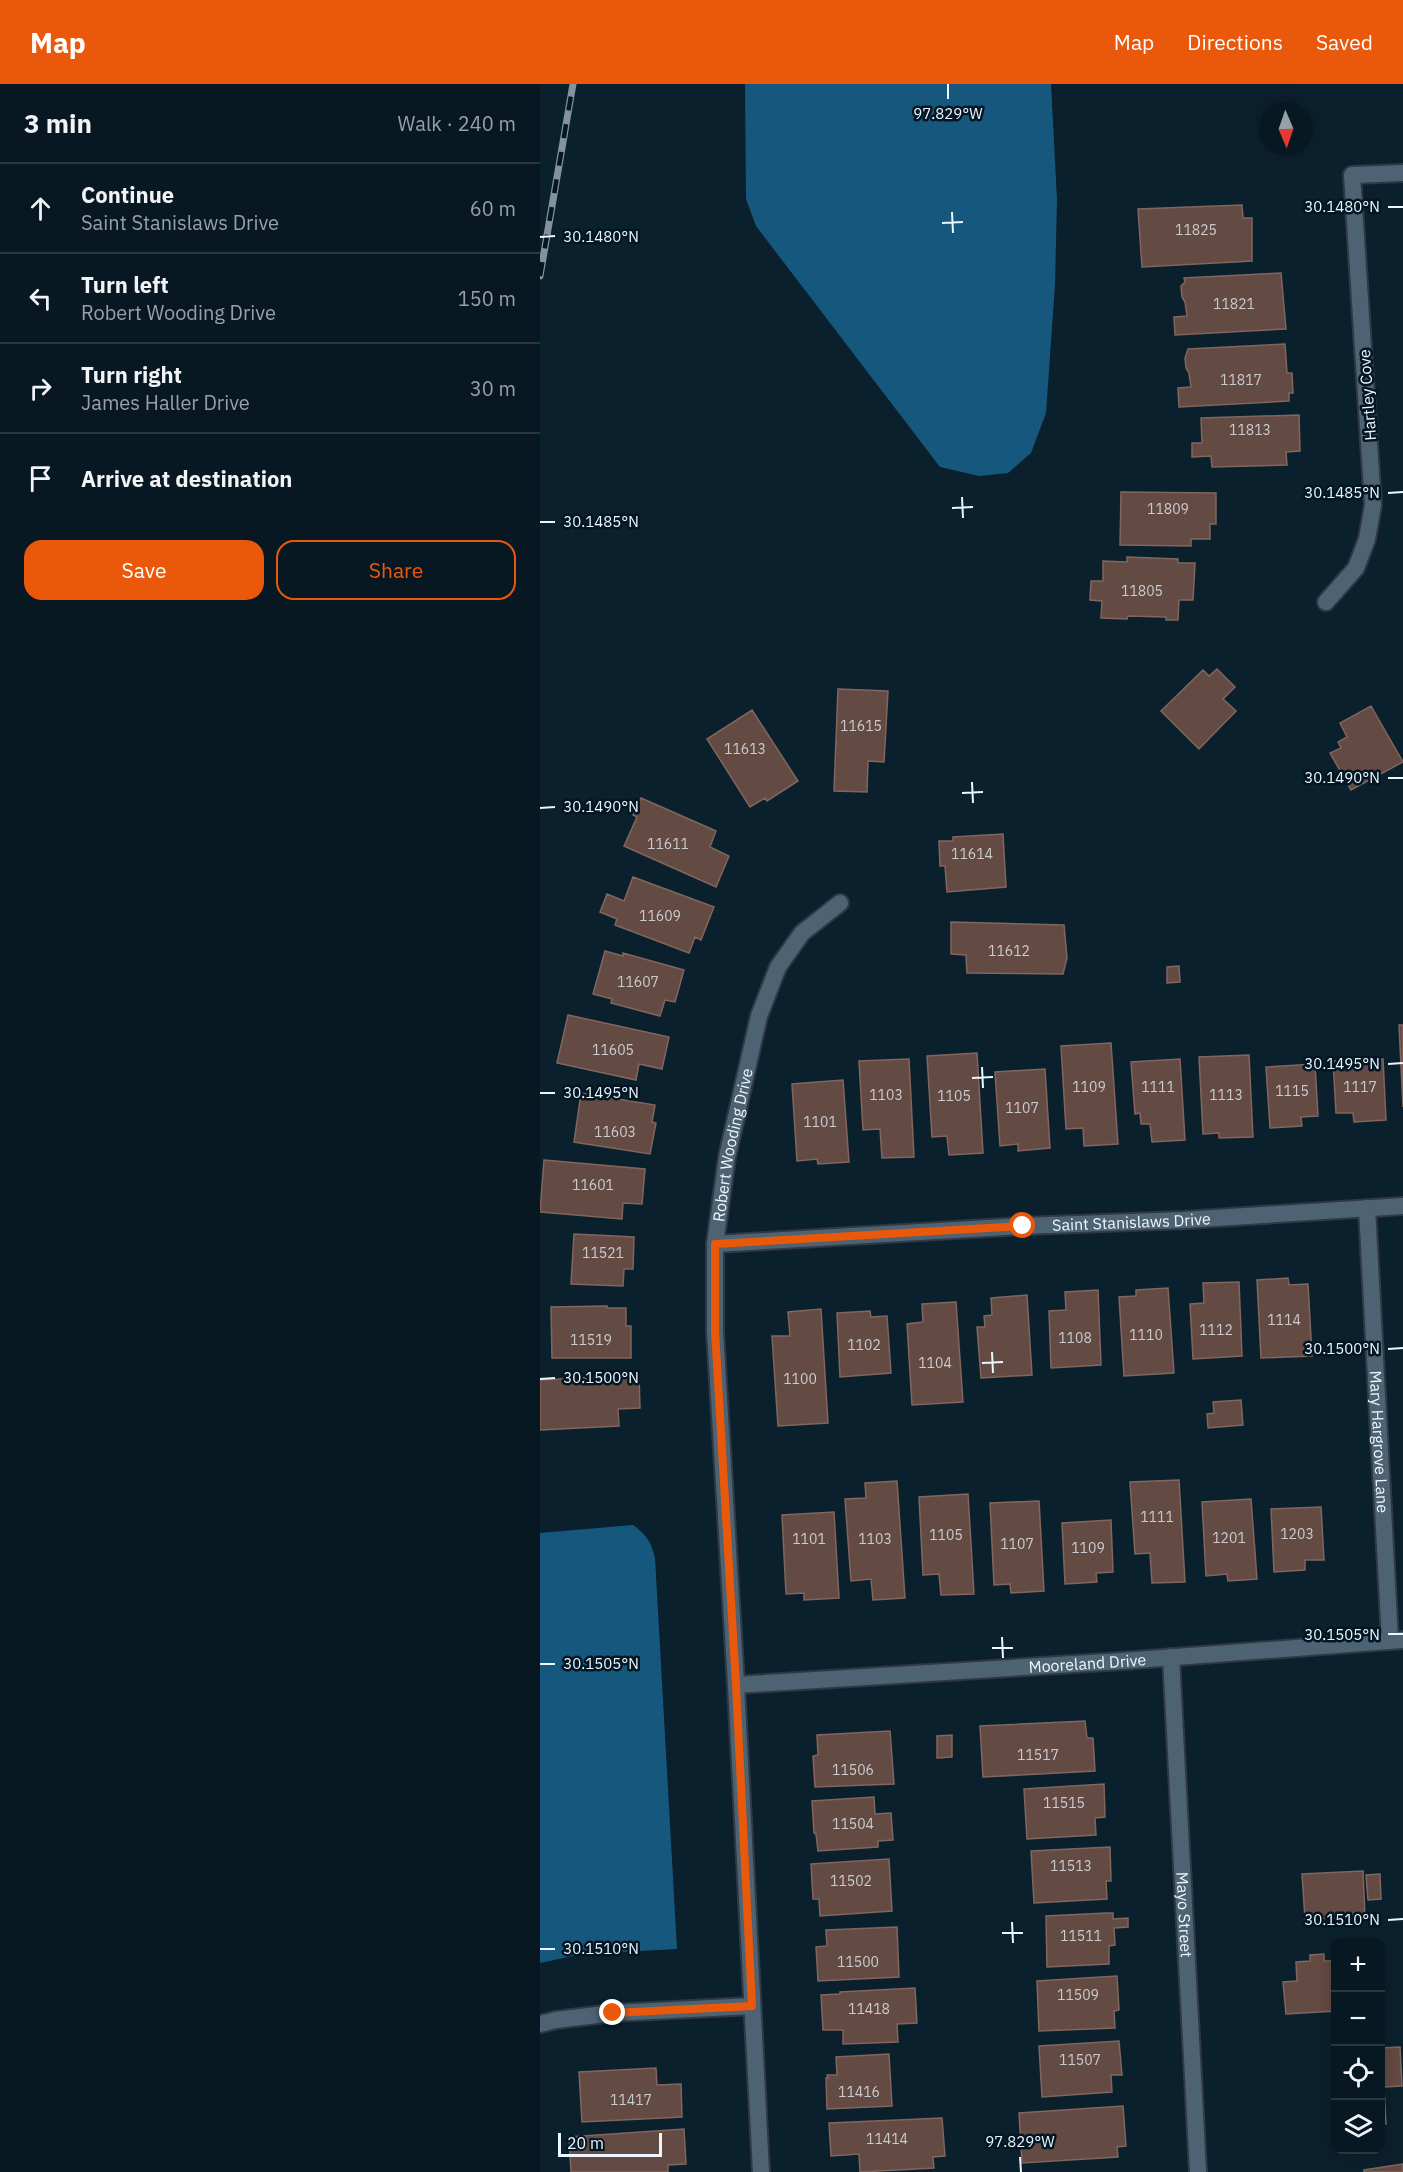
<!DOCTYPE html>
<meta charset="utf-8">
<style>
:root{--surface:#081822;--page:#16252f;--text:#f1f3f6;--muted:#98a0a5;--line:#293740;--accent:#ea580c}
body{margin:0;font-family:"IBM Plex Sans",sans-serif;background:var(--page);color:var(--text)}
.controls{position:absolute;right:18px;bottom:18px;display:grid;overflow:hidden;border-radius:12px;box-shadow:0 3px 15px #0003}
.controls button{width:54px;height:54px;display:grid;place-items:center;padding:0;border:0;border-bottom:2px solid var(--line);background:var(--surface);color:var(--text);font:30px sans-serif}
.compass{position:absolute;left:719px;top:18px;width:54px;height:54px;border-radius:50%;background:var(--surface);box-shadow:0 3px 15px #0003;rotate:178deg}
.scale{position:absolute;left:18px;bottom:15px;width:104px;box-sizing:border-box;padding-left:6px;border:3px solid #ecf6fe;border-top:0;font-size:16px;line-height:21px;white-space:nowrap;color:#ecf6fe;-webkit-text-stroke:4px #031623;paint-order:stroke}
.stop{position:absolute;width:18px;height:18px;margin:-14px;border:4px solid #ea580c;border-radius:50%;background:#fff}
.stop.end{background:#ea580c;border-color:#fff;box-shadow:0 2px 6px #0008}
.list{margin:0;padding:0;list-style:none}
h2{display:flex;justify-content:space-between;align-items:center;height:78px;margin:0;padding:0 24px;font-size:26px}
h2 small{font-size:20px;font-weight:400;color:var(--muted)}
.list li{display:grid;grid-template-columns:39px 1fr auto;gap:18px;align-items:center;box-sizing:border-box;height:90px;padding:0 24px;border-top:2px solid var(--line)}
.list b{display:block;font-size:22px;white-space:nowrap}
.list p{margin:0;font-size:20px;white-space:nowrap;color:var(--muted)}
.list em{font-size:20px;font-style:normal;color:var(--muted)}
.actions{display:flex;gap:12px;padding:18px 24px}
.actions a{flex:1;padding:14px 0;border:2px solid var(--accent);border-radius:18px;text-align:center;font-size:21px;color:var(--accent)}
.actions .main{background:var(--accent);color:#fff}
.icon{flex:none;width:33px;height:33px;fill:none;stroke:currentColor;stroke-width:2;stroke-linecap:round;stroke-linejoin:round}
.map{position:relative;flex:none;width:863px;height:2088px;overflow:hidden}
header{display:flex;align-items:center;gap:36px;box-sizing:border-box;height:84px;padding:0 30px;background:var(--accent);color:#fff}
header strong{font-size:28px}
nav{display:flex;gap:33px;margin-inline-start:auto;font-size:21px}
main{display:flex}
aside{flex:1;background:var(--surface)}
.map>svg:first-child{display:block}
.water{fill:#16587d}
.building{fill:#634a42;stroke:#81665e;stroke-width:1.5}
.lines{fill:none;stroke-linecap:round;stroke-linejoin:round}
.minor-casing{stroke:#2f3844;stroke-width:20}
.minor{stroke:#4d6373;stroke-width:16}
.rail-casing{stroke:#83929c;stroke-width:7}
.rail{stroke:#031623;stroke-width:4.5;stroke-dasharray:14;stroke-linecap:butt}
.route{stroke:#ea580c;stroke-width:8}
.ticks{fill:none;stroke:#ecf6fe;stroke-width:2}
.labels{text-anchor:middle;stroke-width:5;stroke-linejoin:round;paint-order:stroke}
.number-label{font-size:14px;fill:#cacbcf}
.street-label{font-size:16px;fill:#ecf6fe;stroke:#031623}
.ticks-label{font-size:15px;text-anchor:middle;fill:#ecf6fe;stroke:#031623;stroke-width:5;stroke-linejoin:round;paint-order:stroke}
</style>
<header>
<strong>Map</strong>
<nav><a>Map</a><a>Directions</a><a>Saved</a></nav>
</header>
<main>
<aside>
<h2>3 min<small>Walk · 240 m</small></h2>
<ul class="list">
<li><svg class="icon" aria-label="ahead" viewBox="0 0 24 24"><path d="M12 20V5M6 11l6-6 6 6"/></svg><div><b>Continue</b><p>Saint Stanislaws Drive</p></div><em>60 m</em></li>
<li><svg class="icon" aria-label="left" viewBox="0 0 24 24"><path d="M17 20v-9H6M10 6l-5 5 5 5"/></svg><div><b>Turn left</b><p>Robert Wooding Drive</p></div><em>150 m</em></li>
<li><svg class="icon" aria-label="right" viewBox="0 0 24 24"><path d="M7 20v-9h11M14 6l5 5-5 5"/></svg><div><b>Turn right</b><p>James Haller Drive</p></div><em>30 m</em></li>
<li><svg class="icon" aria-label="arrive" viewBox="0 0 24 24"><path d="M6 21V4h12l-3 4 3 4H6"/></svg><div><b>Arrive at destination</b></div></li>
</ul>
<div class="actions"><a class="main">Save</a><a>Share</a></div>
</aside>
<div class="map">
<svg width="863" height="2088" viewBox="0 0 863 2088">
<rect width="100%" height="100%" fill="#0b202d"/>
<!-- water -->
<path class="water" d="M205 0H511L517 116 515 200 506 329 491 369 468 389 439 392 400 383 216 142 206 115Z
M93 1441C107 1451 111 1458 115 1474L137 1865 42 1870 0 1879V1449Z"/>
<!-- building -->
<path class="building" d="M702 121 703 134H712V177L602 183 598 125Z
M741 189 746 245 635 251 634 233 647 232 645 218 642 213 641 202 645 198 644 194Z
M745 260 747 289H752L753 309H749V317L639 323 638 304 651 303 649 289 646 284 645 274 648 265Z
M759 331 760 367 746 368 747 381 672 383 671 372 652 373V359H662L661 334Z
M581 408 676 409V440H670V455H651V462L580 461Z
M587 473 638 475V479H655L653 516H639L638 536H626V533L588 532 587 535 561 534 562 517 550 516 551 497H563V477L587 478Z
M677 585 695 603 683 615 696 627 659 665 621 627 663 586 669 592Z
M298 605 348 607 344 678 328 677 327 708 294 707Z
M831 622 863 678 811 706 790 669 801 664 798 658 807 653 800 639Z
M212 626 258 697 227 717 225 714 210 723 167 655Z
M101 714 176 747 170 763 189 772 176 803 84 762 97 733 93 731Z
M463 750 466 803 407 808 405 782H400L399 757H413V753Z
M93 793 174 823 161 856 155 853 149 869 75 841 77 835 60 828 67 810 84 817Z
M411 838 524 841 527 874 523 890 427 889 426 871 411 870Z
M65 867 83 872V869L144 886 135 918 125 916 120 932 71 919 72 915 53 910Z
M639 882 640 898 627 899V883Z
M28 931 129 953 122 985 99 980 96 996 17 979Z
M859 941H863V1023Z
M571 959 578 1060 544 1062 543 1044 526 1045 521 962Z
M437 969 443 1069 409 1071 407 1052 392 1053 387 972Z
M709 971 713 1053 679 1054V1049L663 1050 659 973Z
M369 975 374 1073 342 1074 340 1045 323 1046 319 977Z
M640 975 645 1056 612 1058 610 1040H601L600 1029 595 1030 591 978Z
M843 975 846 1036 814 1038 813 1029H796L793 977Z
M775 980 778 1032 761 1033 762 1042 730 1044 726 983Z
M505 985 510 1064 478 1067V1060L460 1062 455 988Z
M303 996 309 1078 278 1080 277 1075 257 1077 252 1000Z
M41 1009 115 1021 112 1038 116 1039 110 1070 34 1058Z
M4 1076 105 1085 102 1120 83 1119 82 1135 0 1128Z
M34 1150 94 1153 93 1185H84L83 1202 31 1200Z
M748 1194 749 1201 768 1200 772 1272 721 1274 717 1196Z
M699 1198 702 1272 653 1275 650 1220 664 1219 663 1199Z
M628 1204 634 1289 584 1292 579 1213 596 1212V1206Z
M558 1206 561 1281 511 1284 509 1227 526 1226 525 1208Z
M487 1211 492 1291 441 1294 437 1243H445L444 1232 452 1231 451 1214Z
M416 1218 423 1318 372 1321 367 1240 383 1238 382 1220Z
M67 1222V1224H86V1242H91V1274H12L11 1223Z
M281 1225 288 1339 238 1342 232 1252H250L248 1228Z
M330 1227 331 1233 347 1232 351 1289 300 1293 297 1229Z
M99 1291 100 1324 78 1325 79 1342 0 1346V1296Z
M701 1316 703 1341 668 1344 667 1330 674 1329 673 1318Z
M639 1396 645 1498 612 1499 610 1469 595 1470 590 1398Z
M357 1397 365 1514 333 1516 331 1495 311 1497 305 1415 326 1414 325 1399Z
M428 1410 434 1510 401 1511 399 1490 383 1491 379 1413Z
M711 1415 717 1495 688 1497 687 1490 666 1492 662 1418Z
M499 1417 504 1507 471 1509 470 1500 454 1501 450 1419Z
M781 1423 784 1476H765V1486L734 1488 731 1425Z
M294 1428 299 1514 264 1516V1509L246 1510 242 1431Z
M571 1436 573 1488 556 1489 557 1498 525 1500 522 1439Z
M545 1637 547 1654H553L555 1687 443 1693 440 1642Z
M350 1647 354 1700 275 1703 273 1672 278 1671 277 1651Z
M412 1651V1673L397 1674V1652Z
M564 1700 565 1733 555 1734 556 1751 487 1755 484 1705Z
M334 1713 335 1730 351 1729 353 1756 338 1757V1763L278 1767 276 1750 274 1749 272 1717Z
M570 1763 571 1797H566L567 1815 494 1819 491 1767Z
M349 1775 352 1827 280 1832 279 1815H273L271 1780Z
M823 1787 825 1833 765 1835 762 1790Z
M840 1790 841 1815 828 1816 826 1791Z
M567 1829H573V1835L588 1834V1843L574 1844 575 1861 569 1862V1880L507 1883 506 1832Z
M357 1843 359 1893 278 1897 276 1863 287 1862 286 1846Z
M784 1870V1877H796V1927L746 1930 743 1898 757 1897 756 1878 770 1877V1871Z
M577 1892 579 1926 574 1927 575 1944 499 1947 497 1897Z
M375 1904 377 1939 357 1940 358 1958 303 1960V1946H283L281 1911 300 1910V1908Z
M579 1957 582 1991H571L572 2008 502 2013 499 1962Z
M860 1963 862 2002 844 2003 846 2040H840V1964Z
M792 1967H796V2027L795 2009Z
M349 1970 352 2022 287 2025 286 1994H288L287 1991H297L296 1973Z
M116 1984 117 2001 141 2000 142 2033 42 2038 39 1988Z
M583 2022 586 2062 577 2063 578 2073 482 2079 479 2029Z
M402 2034 405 2072 393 2073 394 2084 320 2088 319 2070 291 2072 289 2039Z
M144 2045 146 2080 128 2081V2088H31L29 2053Z
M863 2080V2088H824V2086Z"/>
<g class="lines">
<defs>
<g id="minor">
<path d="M786 518 816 484 827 455 833 421 812 91 863 89"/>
<path id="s1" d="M827 1124 850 1557"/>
<path id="s2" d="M175 1160 483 1142 644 1136 863 1122"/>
<path id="s3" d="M631 1573 658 2088"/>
<path id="s4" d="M196 1601 582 1577 863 1556"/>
<path d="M0 1940 16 1936 73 1929 212 1922"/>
<path id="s5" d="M221 2088 196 1601 175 1247V1160L187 1073 219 932 238 883 262 849 300 819"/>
</g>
</defs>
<!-- minor casing -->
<use href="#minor" class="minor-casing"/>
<!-- minor -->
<use href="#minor" class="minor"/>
<defs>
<path id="rail" d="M0 192 33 0"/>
</defs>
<!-- rail casing -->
<use href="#rail" class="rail-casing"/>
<!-- rail -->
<use href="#rail" class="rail"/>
</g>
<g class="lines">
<!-- route -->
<path class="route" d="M73 1929 212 1922 196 1601 175 1247V1160L483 1142"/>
</g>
<!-- ticks -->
<path class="ticks" d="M408 0V15M848 123H863M412 128 413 149M402 139 423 138M0 153 15 152M848 409 863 408M422 413 423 434M412 424 433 423M0 438H15M848 694H863M432 698 433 719M422 709 443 708M0 724 15 723M848 980 863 979M442 983 443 1004M432 994 453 993M0 1009H15M848 1265 863 1264M452 1268 453 1289M442 1279 463 1278M0 1295 15 1294M848 1550H863M462 1553 463 1574M452 1564H473M0 1580H15M848 1836 863 1835M472 1838 473 1859M462 1849H483M0 1865H15M480 2073 481 2088"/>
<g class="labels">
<!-- number labels -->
<g class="number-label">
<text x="656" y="151">11825</text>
<text x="694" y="225">11821</text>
<text x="701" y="301">11817</text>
<text x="710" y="351">11813</text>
<text x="628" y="430">11809</text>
<text x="602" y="512">11805</text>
<text x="321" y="647">11615</text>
<text x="205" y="670">11613</text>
<text x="128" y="765">11611</text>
<text x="432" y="775">11614</text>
<text x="120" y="837">11609</text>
<text x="469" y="872">11612</text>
<text x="98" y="903">11607</text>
<text x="73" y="971">11605</text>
<text x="549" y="1008">1109</text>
<text x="618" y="1008">1111</text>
<text x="820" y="1008">1117</text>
<text x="752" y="1012">1115</text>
<text x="346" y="1016">1103</text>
<text x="686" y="1016">1113</text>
<text x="414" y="1017">1105</text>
<text x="482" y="1029">1107</text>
<text x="280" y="1043">1101</text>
<text x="75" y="1053">11603</text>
<text x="53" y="1106">11601</text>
<text x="63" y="1174">11521</text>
<text x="744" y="1241">1114</text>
<text x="676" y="1251">1112</text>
<text x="606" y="1256">1110</text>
<text x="535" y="1259">1108</text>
<text x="51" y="1261">11519</text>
<text x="324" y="1266">1102</text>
<text x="395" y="1284">1104</text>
<text x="260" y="1300">1100</text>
<text x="617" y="1438">1111</text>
<text x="757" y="1455">1203</text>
<text x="406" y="1456">1105</text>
<text x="689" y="1459">1201</text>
<text x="269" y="1460">1101</text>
<text x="335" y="1460">1103</text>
<text x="477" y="1465">1107</text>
<text x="548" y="1469">1109</text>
<text x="498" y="1676">11517</text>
<text x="313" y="1691">11506</text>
<text x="524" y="1724">11515</text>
<text x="313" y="1745">11504</text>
<text x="531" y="1787">11513</text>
<text x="311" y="1802">11502</text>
<text x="541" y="1857">11511</text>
<text x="318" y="1883">11500</text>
<text x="538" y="1916">11509</text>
<text x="329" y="1930">11418</text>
<text x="540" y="1981">11507</text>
<text x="319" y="2013">11416</text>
<text x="91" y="2021">11417</text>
<text x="347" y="2060">11414</text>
</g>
<!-- street labels -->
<g class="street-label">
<text transform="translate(827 311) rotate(-94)" y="6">Hartley Cove</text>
<text dy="6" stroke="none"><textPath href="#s5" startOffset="1030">Robert Wooding Drive</textPath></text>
<text dy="6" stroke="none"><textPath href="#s2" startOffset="417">Saint Stanislaws Drive</textPath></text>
<text dy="6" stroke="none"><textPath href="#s1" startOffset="234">Mary Hargrove Lane</textPath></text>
<text dy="6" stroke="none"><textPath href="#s4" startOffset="352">Mooreland Drive</textPath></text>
<text dy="6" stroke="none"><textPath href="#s3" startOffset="258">Mayo Street</textPath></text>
</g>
</g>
<g class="ticks-label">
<text x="408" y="35">97.829°W</text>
<text x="802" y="128">30.1480°N</text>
<text x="61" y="158">30.1480°N</text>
<text x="802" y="414">30.1485°N</text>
<text x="61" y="443">30.1485°N</text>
<text x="802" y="699">30.1490°N</text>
<text x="61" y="728">30.1490°N</text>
<text x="802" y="985">30.1495°N</text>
<text x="61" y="1014">30.1495°N</text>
<text x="802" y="1270">30.1500°N</text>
<text x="61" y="1299">30.1500°N</text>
<text x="802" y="1556">30.1505°N</text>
<text x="61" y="1585">30.1505°N</text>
<text x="802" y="1841">30.1510°N</text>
<text x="61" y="1870">30.1510°N</text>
<text x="480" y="2063">97.829°W</text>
</g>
</svg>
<div class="controls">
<button>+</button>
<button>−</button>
<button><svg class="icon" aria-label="locate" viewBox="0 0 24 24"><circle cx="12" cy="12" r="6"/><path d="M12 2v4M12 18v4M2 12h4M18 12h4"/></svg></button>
<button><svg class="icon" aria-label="layers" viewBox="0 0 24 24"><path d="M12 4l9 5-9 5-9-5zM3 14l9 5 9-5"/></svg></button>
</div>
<svg class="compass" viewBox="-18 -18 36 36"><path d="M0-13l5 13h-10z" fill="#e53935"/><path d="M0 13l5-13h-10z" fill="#98a0a5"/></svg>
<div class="scale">20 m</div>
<div class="stop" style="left:483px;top:1142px"></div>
<div class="stop end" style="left:73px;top:1929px"></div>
</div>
</main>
